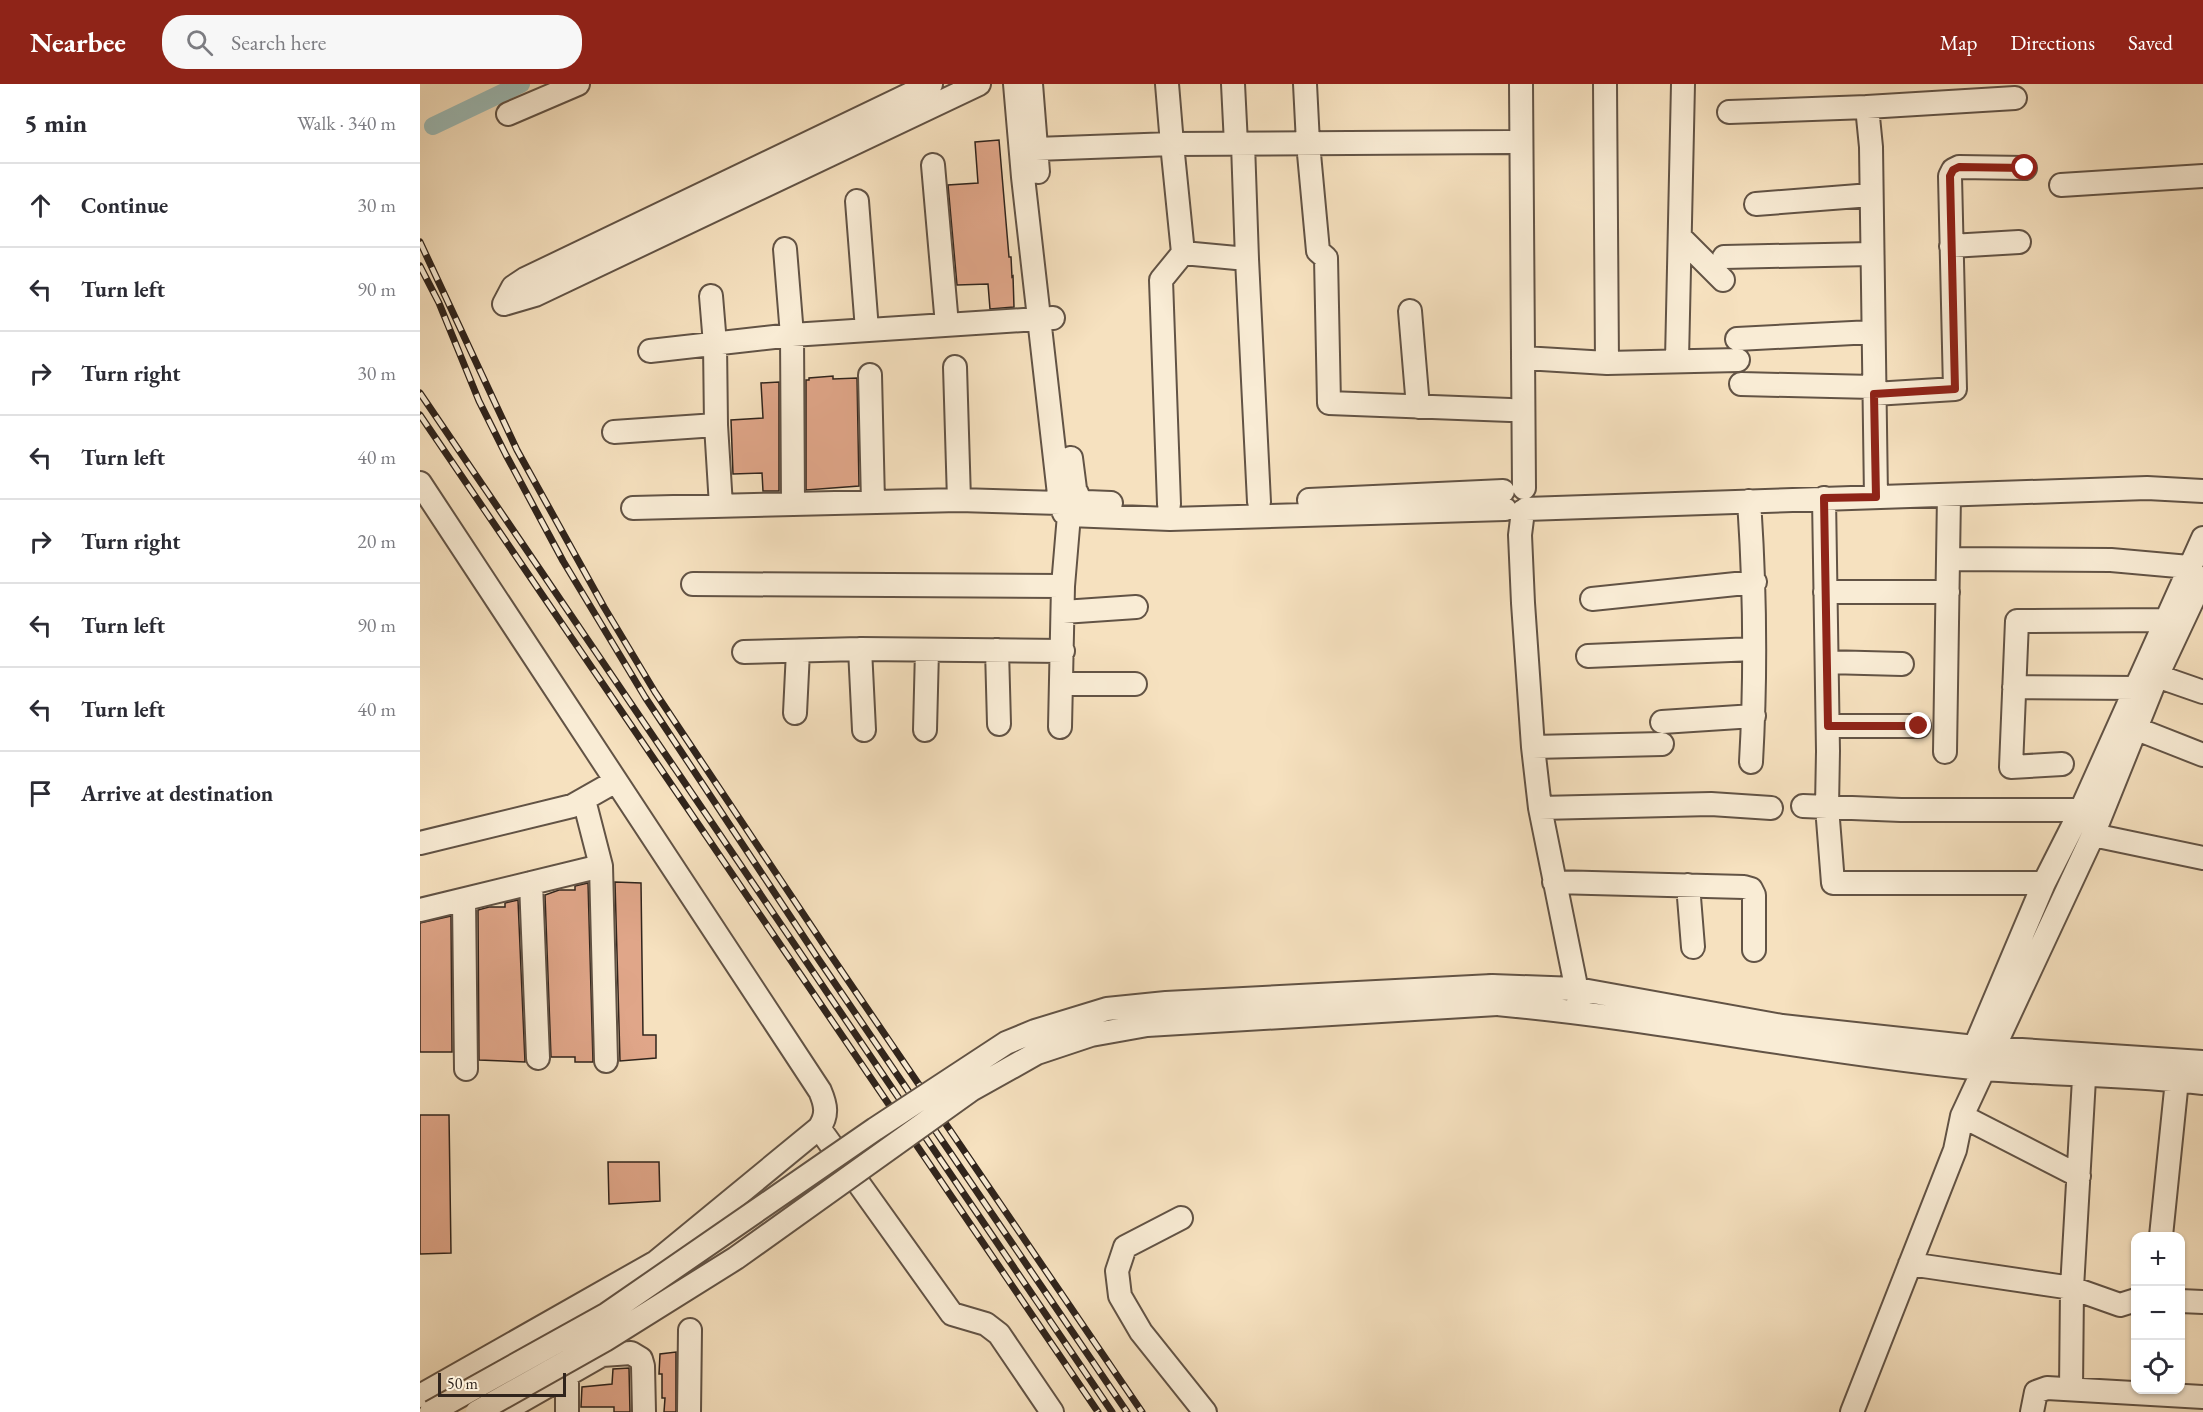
<!DOCTYPE html>
<meta charset="utf-8">
<style>
:root{--surface:#fff;--page:#f7f7f7;--text:#2b2b33;--muted:#7c7c81;--line:#e1e1e2;--accent:#8f2418}
body{margin:0;font-family:"EB Garamond",serif;background:var(--page);color:var(--text)}
.controls{position:absolute;right:18px;bottom:18px;display:grid;overflow:hidden;border-radius:12px;box-shadow:0 2px 4px #0004}
.controls button{width:54px;height:54px;display:grid;place-items:center;padding:0;border:0;border-bottom:2px solid var(--line);background:var(--surface);color:var(--text);font:30px sans-serif}
.scale{position:absolute;left:18px;bottom:15px;width:128px;box-sizing:border-box;padding-left:6px;border:3px solid #30241c;border-top:0;font-size:16px;line-height:21px;white-space:nowrap;color:#30241c;-webkit-text-stroke:4px #f9ecd5;paint-order:stroke}
.stop{position:absolute;width:18px;height:18px;margin:-14px;border:4px solid #8f2418;border-radius:50%;background:#fff}
.stop.end{background:#8f2418;border-color:#fff;box-shadow:0 2px 6px #0008}
.list{margin:0;padding:0;list-style:none}
h2{display:flex;justify-content:space-between;align-items:center;height:78px;margin:0;padding:0 24px;font-size:26px}
h2 small{font-size:20px;font-weight:400;color:var(--muted)}
.list li{display:grid;grid-template-columns:39px 1fr auto;gap:18px;align-items:center;box-sizing:border-box;height:84px;padding:0 24px;border-top:2px solid var(--line)}
.list b{display:block;font-size:22px;white-space:nowrap}
.list em{font-size:20px;font-style:normal;color:var(--muted)}
.icon{flex:none;width:33px;height:33px;fill:none;stroke:currentColor;stroke-width:2;stroke-linecap:round;stroke-linejoin:round}
.map{position:relative;flex:none;width:1783px;height:1328px;overflow:hidden}
header{display:flex;align-items:center;gap:36px;box-sizing:border-box;height:84px;padding:0 30px;background:var(--accent);color:#fff}
header strong{font-size:28px}
nav{display:flex;gap:33px;margin-inline-start:auto;font-size:21px}
.search{width:420px;height:54px;background:var(--page);display:flex;align-items:center;gap:15px;box-sizing:border-box;padding:0 21px;border-radius:24px;color:var(--muted);font-size:22px}
main{display:flex}
aside{flex:1;background:var(--surface)}
.map>svg:first-child{display:block}
.lines{fill:none;stroke-linecap:round;stroke-linejoin:round}
.canal{stroke:#9dbcb7;stroke-width:18}
.building{fill:#e0a689;stroke:#30241c;stroke-width:1.5}
.minor-casing{stroke:#625345;stroke-width:26}
.minor{stroke:#f9ecd5;stroke-width:22}
.rail-casing{stroke:#30241c;stroke-width:7}
.rail{stroke:#f9ecd5;stroke-width:4.5;stroke-dasharray:14;stroke-linecap:butt}
.minor-bridge-casing{stroke:#625345;stroke-width:26;stroke-linecap:butt}
.minor-bridge{stroke:#f9ecd5;stroke-width:22}
.route{stroke:#8f2418;stroke-width:8}
</style>
<header>
<strong>Nearbee</strong>
<div class="search"><svg class="icon" aria-label="search" viewBox="0 0 24 24"><circle cx="10" cy="10" r="6"/><path d="M15 15l6 6"/></svg>Search here</div>
<nav><a>Map</a><a>Directions</a><a>Saved</a></nav>
</header>
<main>
<aside>
<h2>5 min<small>Walk · 340 m</small></h2>
<ul class="list">
<li><svg class="icon" aria-label="ahead" viewBox="0 0 24 24"><path d="M12 20V5M6 11l6-6 6 6"/></svg><div><b>Continue</b></div><em>30 m</em></li>
<li><svg class="icon" aria-label="left" viewBox="0 0 24 24"><path d="M17 20v-9H6M10 6l-5 5 5 5"/></svg><div><b>Turn left</b></div><em>90 m</em></li>
<li><svg class="icon" aria-label="right" viewBox="0 0 24 24"><path d="M7 20v-9h11M14 6l5 5-5 5"/></svg><div><b>Turn right</b></div><em>30 m</em></li>
<li><svg class="icon" aria-label="left" viewBox="0 0 24 24"><path d="M17 20v-9H6M10 6l-5 5 5 5"/></svg><div><b>Turn left</b></div><em>40 m</em></li>
<li><svg class="icon" aria-label="right" viewBox="0 0 24 24"><path d="M7 20v-9h11M14 6l5 5-5 5"/></svg><div><b>Turn right</b></div><em>20 m</em></li>
<li><svg class="icon" aria-label="left" viewBox="0 0 24 24"><path d="M17 20v-9H6M10 6l-5 5 5 5"/></svg><div><b>Turn left</b></div><em>90 m</em></li>
<li><svg class="icon" aria-label="left" viewBox="0 0 24 24"><path d="M17 20v-9H6M10 6l-5 5 5 5"/></svg><div><b>Turn left</b></div><em>40 m</em></li>
<li><svg class="icon" aria-label="arrive" viewBox="0 0 24 24"><path d="M6 21V4h12l-3 4 3 4H6"/></svg><div><b>Arrive at destination</b></div></li>
</ul>
</aside>
<div class="map">
<svg width="1783" height="1328" viewBox="0 0 1783 1328">
<rect width="100%" height="100%" fill="#f6e1bf"/>
<filter id="stains"><feTurbulence type="fractalNoise" baseFrequency=".00333" numOctaves="4"/><feColorMatrix values="0 0 0 0 .2 0 0 0 0 .09 0 0 0 0 .02 0 0 0 .5 -.17"/></filter>
<radialGradient id="worn" r=".72"><stop offset=".6" stop-color="#630" stop-opacity="0"/><stop offset="1" stop-color="#630" stop-opacity=".3"/></radialGradient>
<g class="lines">
<!-- canal -->
<path class="canal" d="M13 42 101 0"/>
</g>
<!-- building -->
<path class="building" d="M579 56 589 173H591L592 193 593 192 594 223 570 225 568 200 537 201 528 101 558 99 555 58Z
M413 292V295L437 294 439 402 386 406V296H389V294Z
M359 298V407H343L342 389 313 390 311 336 343 334 341 299Z
M195 798 221 799 223 951H236V974L200 977Z
M168 799 173 978H155V973H131L125 811 139 806H155V802Z
M98 816 105 978 59 976 58 826 69 823H85V819Z
M31 832 32 968H0V839Z
M0 1031H29L31 1169 0 1170Z
M188 1078H239L240 1117 189 1120Z
M256 1268V1328H244L245 1314H242V1290H239L240 1270Z
M209 1284 210 1328H194V1323H161L162 1303 192 1300 193 1285Z"/>
<g class="lines">
<defs>
<path id="minor" d="M595 0 603 93 640 419 644 429 649 431 750 435 1085 425
M611 0 618 88
M813 0 816 60
M885 0 888 59 898 167 906 174 909 319 1090 326
M1101 0 1104 404
M1185 0 1187 279
M1447 23 1451 63 1456 413
M1309 28 1447 23 1595 14
M88 30 158 0
M823 60 827 175
M616 65 752 60 747 0
M513 81 527 241
M1641 101 1783 92
M437 117 447 246
M1336 120 1451 111
M1260 153 1303 196
M1531 162 1599 158
M365 165 372 251 373 420
M1304 173 1451 170
M291 212 295 260 296 341
M84 220 115 211 559 0
M84 220 93 203 105 195 511 0
M990 227 998 323
M1317 255 1452 248
M230 267 372 251 633 234
M1103 274 1187 279 1318 276
M1257 276 1263 0
M535 283 539 416
M450 291 453 418
M1321 300 1453 303
M1454 310 1535 305 1530 92 1533 86 1539 83 1605 84
M194 348 296 341 301 422
M651 374 655 405 660 416 666 418 691 419
M0 399 400 1007C406 1021 408 1031 399 1044L236 1178 0 1312
M1404 414 1408 667 1407 723 1413 799H1624
M889 416 1083 407
M1329 417C1335 504 1336 591 1331 678
M839 418 827 175 763 169 752 60 1089 58
M749 420 741 196 763 169
M213 424 539 416 640 419
M1106 425 1727 404 1783 407
M1103 427 1100 451 1103 519 1113 663 1120 724 1159 917
M1528 475 1691 476 1769 483
M273 500 643 502 649 431 654 419
M1405 508H1528
M1172 515 1335 498
M643 528 716 523
M440 565 444 646
M577 566 579 640
M324 568 440 565 643 567
M1168 572 1334 565
M1407 578 1482 580
M1737 592 1783 608
M641 600H715
M1594 603 1716 604
M375 629 378 567
M1242 638 1334 632
M1408 642H1499
M640 643 643 502
M1717 645 1783 671
M505 646 507 566
M1113 663 1242 660
M1525 668 1529 411
M1642 680 1591 683 1597 537 1746 536
M164 716 181 782 186 977
M1383 722 1481 726H1661L1674 728
M1120 724 1291 720 1351 724
M1673 751 1783 774
M0 759 152 722 196 697
M1134 798 1324 803 1331 805 1334 811V866
M111 799 118 974
M1268 801 1273 863
M44 816 46 985
M0 826 181 782
M1072 902 1157 905 1362 942 1555 963 1783 978
M1077 920C1233 934 1387 967 1544 983 1623 991 1703 990 1783 999
M1550 974 1624 799 1661 726 1783 454
M1542 1032 1659 1092
M399 1044 532 1230 566 1240 579 1250 632 1328
M761 1134 705 1163 697 1187 700 1212 721 1248 785 1328
M1741 1152 1757 996
M1490 1180 1652 1204 1700 1221 1716 1216
M1760 1217 1783 1218
M1651 1305 1652 1204 1665 977
M82 1328 182 1271 211 1269 221 1275 223 1282 224 1328
M147 1328V1291
M269 1328 270 1246
M1432 1328 1535 1066 1542 1032 1673 751 1737 592 1783 494
M1612 1328 1616 1308 1627 1304 1783 1313"/>
</defs>
<!-- minor casing -->
<use href="#minor" class="minor-casing"/>
<!-- minor -->
<use href="#minor" class="minor"/>
<defs>
<path id="rail" d="M0 158 97 366 184 523 235 608 410 870 722 1328
M0 182 19 219 59 317 86 371 143 477 225 613 399 876 707 1328
M0 309 692 1328
M0 331 678 1328"/>
</defs>
<!-- rail casing -->
<use href="#rail" class="rail-casing"/>
<!-- rail -->
<use href="#rail" class="rail"/>
<defs>
<path id="minor-bridge" d="M11 1328 187 1230 455 1045 586 959 615 947 687 925 746 919 1072 902
M57 1328 185 1256 316 1174 551 1006 617 969 671 951 727 941 1077 920"/>
</defs>
<!-- minor-bridge casing -->
<use href="#minor-bridge" class="minor-bridge-casing"/>
<!-- minor-bridge -->
<use href="#minor-bridge" class="minor-bridge"/>
</g>
<g class="lines">
<!-- route -->
<path class="route" d="M1499 642H1408L1404 414 1456 413 1454 310 1535 305 1530 92 1533 86 1539 83 1605 84"/>
</g>
<rect width="100%" height="100%" filter="url(#stains)"/>
<rect width="100%" height="100%" fill="url(#worn)"/>
</svg>
<div class="controls">
<button>+</button>
<button>−</button>
<button><svg class="icon" aria-label="locate" viewBox="0 0 24 24"><circle cx="12" cy="12" r="6"/><path d="M12 2v4M12 18v4M2 12h4M18 12h4"/></svg></button>
</div>
<div class="scale">50 m</div>
<div class="stop" style="left:1605px;top:84px"></div>
<div class="stop end" style="left:1499px;top:642px"></div>
</div>
</main>
